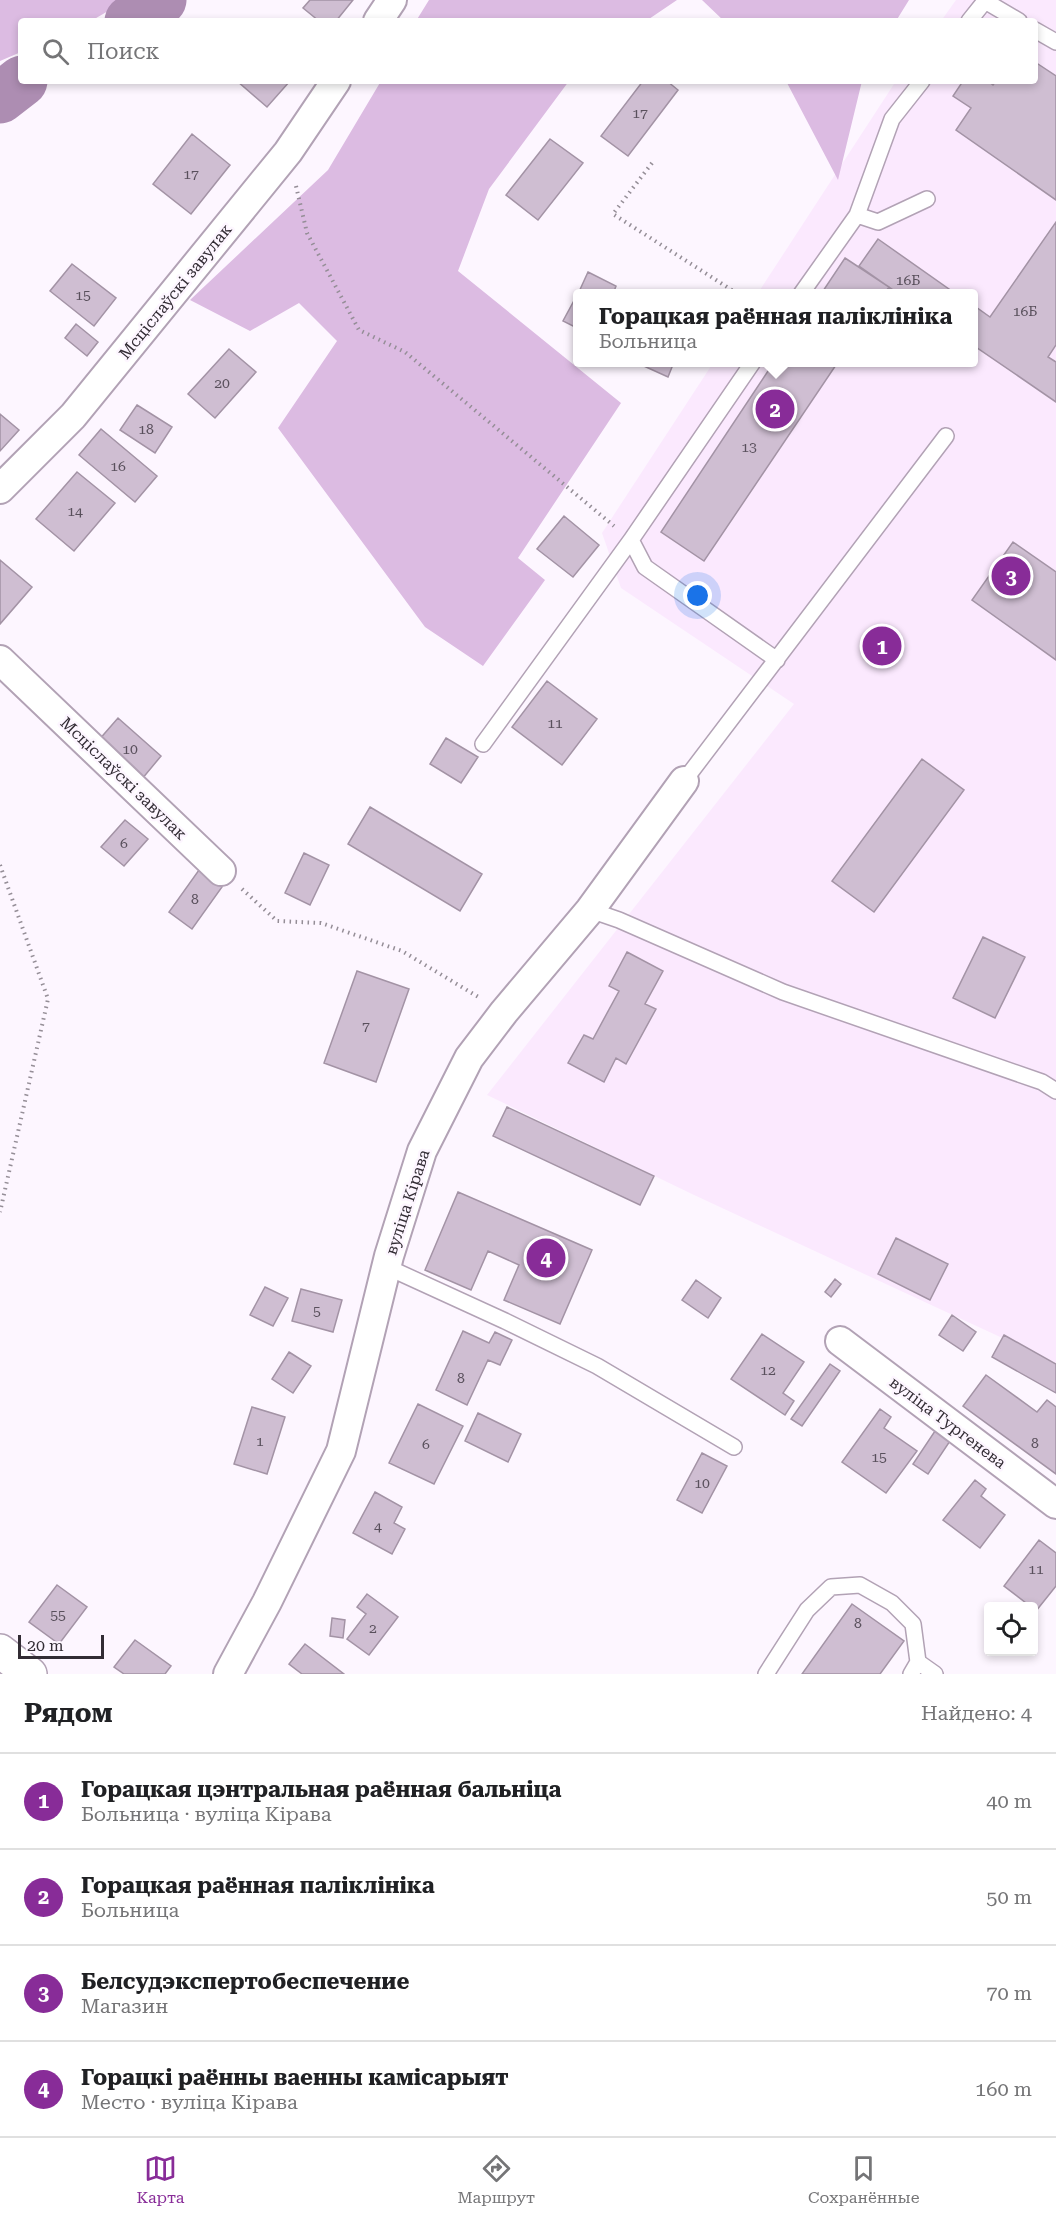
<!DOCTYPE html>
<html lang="ru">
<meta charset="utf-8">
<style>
:root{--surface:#fff;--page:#f2f2f2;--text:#202124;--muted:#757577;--line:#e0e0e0;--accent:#882c98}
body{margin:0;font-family:"Roboto Serif",serif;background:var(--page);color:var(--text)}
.controls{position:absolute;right:18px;bottom:18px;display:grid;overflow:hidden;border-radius:6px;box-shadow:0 3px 9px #0003}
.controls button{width:54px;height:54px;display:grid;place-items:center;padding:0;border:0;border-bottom:2px solid var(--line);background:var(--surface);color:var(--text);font:30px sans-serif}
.scale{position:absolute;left:18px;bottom:15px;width:86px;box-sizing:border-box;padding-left:6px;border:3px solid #322c34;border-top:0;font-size:16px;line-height:21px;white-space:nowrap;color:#322c34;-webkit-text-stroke:4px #fdf6ff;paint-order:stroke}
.you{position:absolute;left:698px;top:596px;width:21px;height:21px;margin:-15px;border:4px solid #fff;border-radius:50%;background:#1a73e8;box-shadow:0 0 0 9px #1a73e833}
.badge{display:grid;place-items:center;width:39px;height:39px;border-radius:50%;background:var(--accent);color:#fff;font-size:20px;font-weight:700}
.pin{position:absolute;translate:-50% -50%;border:3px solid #fff;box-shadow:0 2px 6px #0006}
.popup{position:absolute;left:573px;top:289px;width:405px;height:78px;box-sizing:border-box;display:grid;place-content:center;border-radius:6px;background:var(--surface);filter:drop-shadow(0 2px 4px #0005);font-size:20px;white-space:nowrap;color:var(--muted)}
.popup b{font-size:22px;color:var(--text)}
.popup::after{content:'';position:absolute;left:50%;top:100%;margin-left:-12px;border:12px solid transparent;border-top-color:var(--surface)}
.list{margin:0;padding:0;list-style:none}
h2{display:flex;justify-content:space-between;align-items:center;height:78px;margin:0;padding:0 24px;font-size:26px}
h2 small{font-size:20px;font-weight:400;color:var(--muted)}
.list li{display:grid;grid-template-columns:39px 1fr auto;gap:18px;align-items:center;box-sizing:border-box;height:96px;padding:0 24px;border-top:2px solid var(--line)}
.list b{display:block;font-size:22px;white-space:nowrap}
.list p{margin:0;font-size:20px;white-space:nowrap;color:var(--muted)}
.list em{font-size:20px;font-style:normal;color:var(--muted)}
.icon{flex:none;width:33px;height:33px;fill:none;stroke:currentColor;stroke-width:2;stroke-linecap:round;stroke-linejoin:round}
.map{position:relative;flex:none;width:1056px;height:1674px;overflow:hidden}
.search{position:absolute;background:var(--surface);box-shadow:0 3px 9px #0003;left:18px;right:18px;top:18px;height:66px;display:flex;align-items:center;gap:15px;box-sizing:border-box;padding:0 21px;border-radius:6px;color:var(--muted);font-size:22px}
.sheet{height:462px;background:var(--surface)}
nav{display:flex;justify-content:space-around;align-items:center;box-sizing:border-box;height:84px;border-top:2px solid var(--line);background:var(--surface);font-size:16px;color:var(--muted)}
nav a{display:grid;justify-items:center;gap:3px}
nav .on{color:var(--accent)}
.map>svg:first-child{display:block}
.built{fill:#fbe9fe}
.forest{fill:#dcbbe2}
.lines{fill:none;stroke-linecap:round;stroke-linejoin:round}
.river{stroke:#ad8db2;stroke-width:51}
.building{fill:#cfbed2;stroke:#a393a5;stroke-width:1.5}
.service-casing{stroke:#b2a2b5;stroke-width:18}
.minor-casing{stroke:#b2a2b5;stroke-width:32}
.secondary-casing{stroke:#b2a2b5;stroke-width:36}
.path{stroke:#958e97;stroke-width:4;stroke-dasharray:1.5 4.5;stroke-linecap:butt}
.service{stroke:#fff;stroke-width:15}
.minor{stroke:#fff;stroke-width:28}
.secondary{stroke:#fff;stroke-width:33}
.labels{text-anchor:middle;stroke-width:5;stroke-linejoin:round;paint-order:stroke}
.number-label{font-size:14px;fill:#59505c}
.street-label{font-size:16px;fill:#322c34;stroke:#fdf6ff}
</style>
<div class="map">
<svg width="1056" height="1674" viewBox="0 0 1056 1674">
<rect width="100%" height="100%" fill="#fdf6ff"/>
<!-- built -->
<path class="built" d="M956 0H1056V1363L692 1194 487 1095 794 704 621 588 602 533 713 363 973 362V294L758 293 896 81H1035V21H941Z"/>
<!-- forest -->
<path class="forest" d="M0 0H127L91 21H21V52L0 61Z
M429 0H677L646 21H416Z
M702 0H909L896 21H724Z
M381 81H569L489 189 458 271 621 403 518 558 545 580 483 666 425 627 278 428 337 341 299 303 250 331 190 300 328 170Z
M786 81H862L838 180Z"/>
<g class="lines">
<!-- river -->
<path class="river" d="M130 21 161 0
M0 98 22 81"/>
</g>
<!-- building -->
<path class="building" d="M310 0H353L336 21H319L303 8Z
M1035 62 1056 76V200L956 130 971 108 953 96 963 81H988L993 85 996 81H1035Z
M237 81H290L267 107Z
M643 81H667L678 90 628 156 601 136Z
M192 134 230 165 191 214 153 184Z
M550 139 583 163 538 220 506 195Z
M1056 222V345L1048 357 1056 362V402L973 345V305L990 317Z
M878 239 956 294H899L859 266Z
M845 258 889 287 884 294H821Z
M72 264 116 298 94 326 50 291Z
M588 272 616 286 613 294H578Z
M577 295V328L563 321Z
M76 324 98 342 87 356 65 338Z
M229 349 256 372 215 418 188 394Z
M635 362H674L668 377Z
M774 362H838L704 561 661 532Z
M137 405 172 427 155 453 120 430Z
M0 414 19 430 0 451Z
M101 429 157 476 135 502 79 455Z
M77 472 115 503 74 551 36 519Z
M564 516 599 545 573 577 537 549Z
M1013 542 1056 572V660L972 600Z
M0 560 32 587 0 624Z
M547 681 597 719 562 765 512 727Z
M118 718 161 756 142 779 98 741Z
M446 738 478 757 461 783 430 764Z
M922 759 964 790 874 912 832 881Z
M370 807 482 874 460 911 348 844Z
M125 820 148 839 124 866 101 847Z
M304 853 329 865 310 905 285 893Z
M199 870 222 887 192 929 169 912Z
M983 937 1025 957 995 1018 953 998Z
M627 952 663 971 645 1004 656 1009 626 1064 616 1058 604 1082 568 1063 584 1035 593 1039 619 991 609 986Z
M357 971 409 989 376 1082 324 1063Z
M507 1107 654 1176 640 1205 493 1136Z
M458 1192 592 1250 560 1324 504 1300 519 1265 488 1251 471 1290 425 1270Z
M896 1238 948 1264 930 1300 878 1274Z
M835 1279 841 1284 831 1297 825 1292Z
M696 1280 721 1298 708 1318 682 1300Z
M265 1287 288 1298 273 1326 250 1315Z
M301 1289 342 1300 333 1332 292 1321Z
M952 1315 976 1332 963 1351 939 1335Z
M463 1331 489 1343 495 1332 512 1340 500 1365 488 1360 467 1405 436 1390Z
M762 1334 804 1362 783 1393 794 1401 785 1415 731 1379Z
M1004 1335 1056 1364V1393L992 1357Z
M289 1352 311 1366 293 1393 272 1379Z
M830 1364 840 1371 802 1426 791 1419Z
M986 1375 1037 1412 1047 1400 1056 1407V1474L963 1406Z
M418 1404 463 1426 434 1484 389 1463Z
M252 1407 285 1417 267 1474 234 1464Z
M880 1409 891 1417 884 1428 917 1451 886 1493 842 1462Z
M478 1413 521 1434 508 1462 465 1441Z
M935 1431 950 1441 928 1474 913 1464Z
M702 1453 727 1466 702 1513 677 1500Z
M975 1480 986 1489 981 1496 1005 1515 980 1548 943 1520Z
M375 1492 402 1507 394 1523 405 1529 392 1554 353 1533Z
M1039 1540 1056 1553V1586L1036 1611 1034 1606H1030L1004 1586Z
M57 1585 87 1607 59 1644 29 1622Z
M367 1594 398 1617 369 1655 347 1639 366 1614 357 1607Z
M852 1604 904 1641 880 1674H802Z
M332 1618 345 1620 343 1638 330 1636Z
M135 1640 171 1666 165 1674H124L114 1667Z
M305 1644 344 1674H302L289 1664Z"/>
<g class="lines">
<defs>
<path id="service" d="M969 21 985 1 1019 21
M1035 30 1056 42
M922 81 892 119 857 215 878 222 927 199
M801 294 857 215
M753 362 631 540 645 567 777 660
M483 744 631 540
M684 781 946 436
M590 910 619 920 783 992 1042 1082 1056 1091
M387 1267 505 1321 597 1366 734 1447
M918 1662 935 1674
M766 1674 807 1610 831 1587 860 1585 892 1603 913 1624 918 1662 911 1674"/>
<path id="minor" d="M378 21 392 0
M0 489 73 416 288 152 336 81
M0 660 221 871
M840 1341 1056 1504
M228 1674 267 1602 341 1451 389 1256 422 1151 469 1058 504 1012 590 910 684 781"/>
<path id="secondary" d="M0 1651 30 1674"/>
</defs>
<!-- service casing -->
<use href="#service" class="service-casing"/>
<!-- minor casing -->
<use href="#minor" class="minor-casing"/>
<!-- secondary casing -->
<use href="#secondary" class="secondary-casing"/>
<!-- path -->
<path class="path" d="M652 163 613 214 738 294
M296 186 307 233 359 330 405 352 614 526
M0 865 48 999 0 1212
M242 889 277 921 321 923 402 951 480 998"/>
<!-- service -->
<use href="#service" class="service"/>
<!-- minor -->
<use href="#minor" class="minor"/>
<!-- secondary -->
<use href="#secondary" class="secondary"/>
</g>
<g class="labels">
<!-- number labels -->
<g class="number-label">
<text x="640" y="118">17</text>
<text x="191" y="179">17</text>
<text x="908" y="285">16Б</text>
<text x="83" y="300">15</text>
<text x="1025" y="316">16Б</text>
<text x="222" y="388">20</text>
<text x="146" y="434">18</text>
<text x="749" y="452">13</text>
<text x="118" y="471">16</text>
<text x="75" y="516">14</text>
<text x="555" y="728">11</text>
<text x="130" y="754">10</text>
<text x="124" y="848">6</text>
<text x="195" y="904">8</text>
<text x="366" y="1031">7</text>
<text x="317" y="1316">5</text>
<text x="768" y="1375">12</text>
<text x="461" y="1383">8</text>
<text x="260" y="1446">1</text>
<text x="1035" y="1448">8</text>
<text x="426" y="1449">6</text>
<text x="879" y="1462">15</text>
<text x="702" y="1488">10</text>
<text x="378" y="1531">4</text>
<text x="1036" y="1574">11</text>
<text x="58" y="1620">55</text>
<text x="858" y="1628">8</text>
<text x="373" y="1633">2</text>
</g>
<!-- street labels -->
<g class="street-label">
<text transform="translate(175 291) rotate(-51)" y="6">Мсціслаўскі завулак</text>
<text transform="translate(124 778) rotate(44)" y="6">Мсціслаўскі завулак</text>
<text transform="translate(407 1202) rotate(-72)" y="6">вуліца Кірава</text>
<text transform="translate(948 1422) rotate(37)" y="6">вуліца Тургенева</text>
</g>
</g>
</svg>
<div class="controls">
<button><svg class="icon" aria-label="locate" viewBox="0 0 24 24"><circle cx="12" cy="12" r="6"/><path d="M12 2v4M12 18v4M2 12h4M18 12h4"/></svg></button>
</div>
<div class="scale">20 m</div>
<div class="you"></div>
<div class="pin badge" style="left:882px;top:646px">1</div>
<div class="pin badge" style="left:775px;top:409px">2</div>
<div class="popup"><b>Горацкая раённая паліклініка</b>Больница</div>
<div class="pin badge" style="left:1011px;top:576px">3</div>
<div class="pin badge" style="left:546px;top:1258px">4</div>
<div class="search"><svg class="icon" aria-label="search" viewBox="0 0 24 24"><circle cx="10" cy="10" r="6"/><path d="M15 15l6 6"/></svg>Поиск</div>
</div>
<section class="sheet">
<h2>Рядом<small>Найдено: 4</small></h2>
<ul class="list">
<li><span class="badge">1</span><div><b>Горацкая цэнтральная раённая бальніца</b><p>Больница · вуліца Кірава</p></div><em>40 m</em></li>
<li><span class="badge">2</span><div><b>Горацкая раённая паліклініка</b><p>Больница</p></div><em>50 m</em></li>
<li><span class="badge">3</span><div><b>Белсудэкспертобеспечение</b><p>Магазин</p></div><em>70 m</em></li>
<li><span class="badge">4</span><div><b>Горацкі раённы ваенны камісарыят</b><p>Место · вуліца Кірава</p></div><em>160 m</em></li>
</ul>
</section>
<nav>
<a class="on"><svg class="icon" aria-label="map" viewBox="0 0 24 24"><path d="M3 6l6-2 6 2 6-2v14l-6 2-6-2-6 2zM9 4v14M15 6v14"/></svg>Карта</a>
<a><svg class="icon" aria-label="directions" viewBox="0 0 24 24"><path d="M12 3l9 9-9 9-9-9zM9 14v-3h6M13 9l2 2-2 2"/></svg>Маршрут</a>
<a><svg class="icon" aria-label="saved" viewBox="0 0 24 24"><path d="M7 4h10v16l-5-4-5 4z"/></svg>Сохранённые</a>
</nav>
